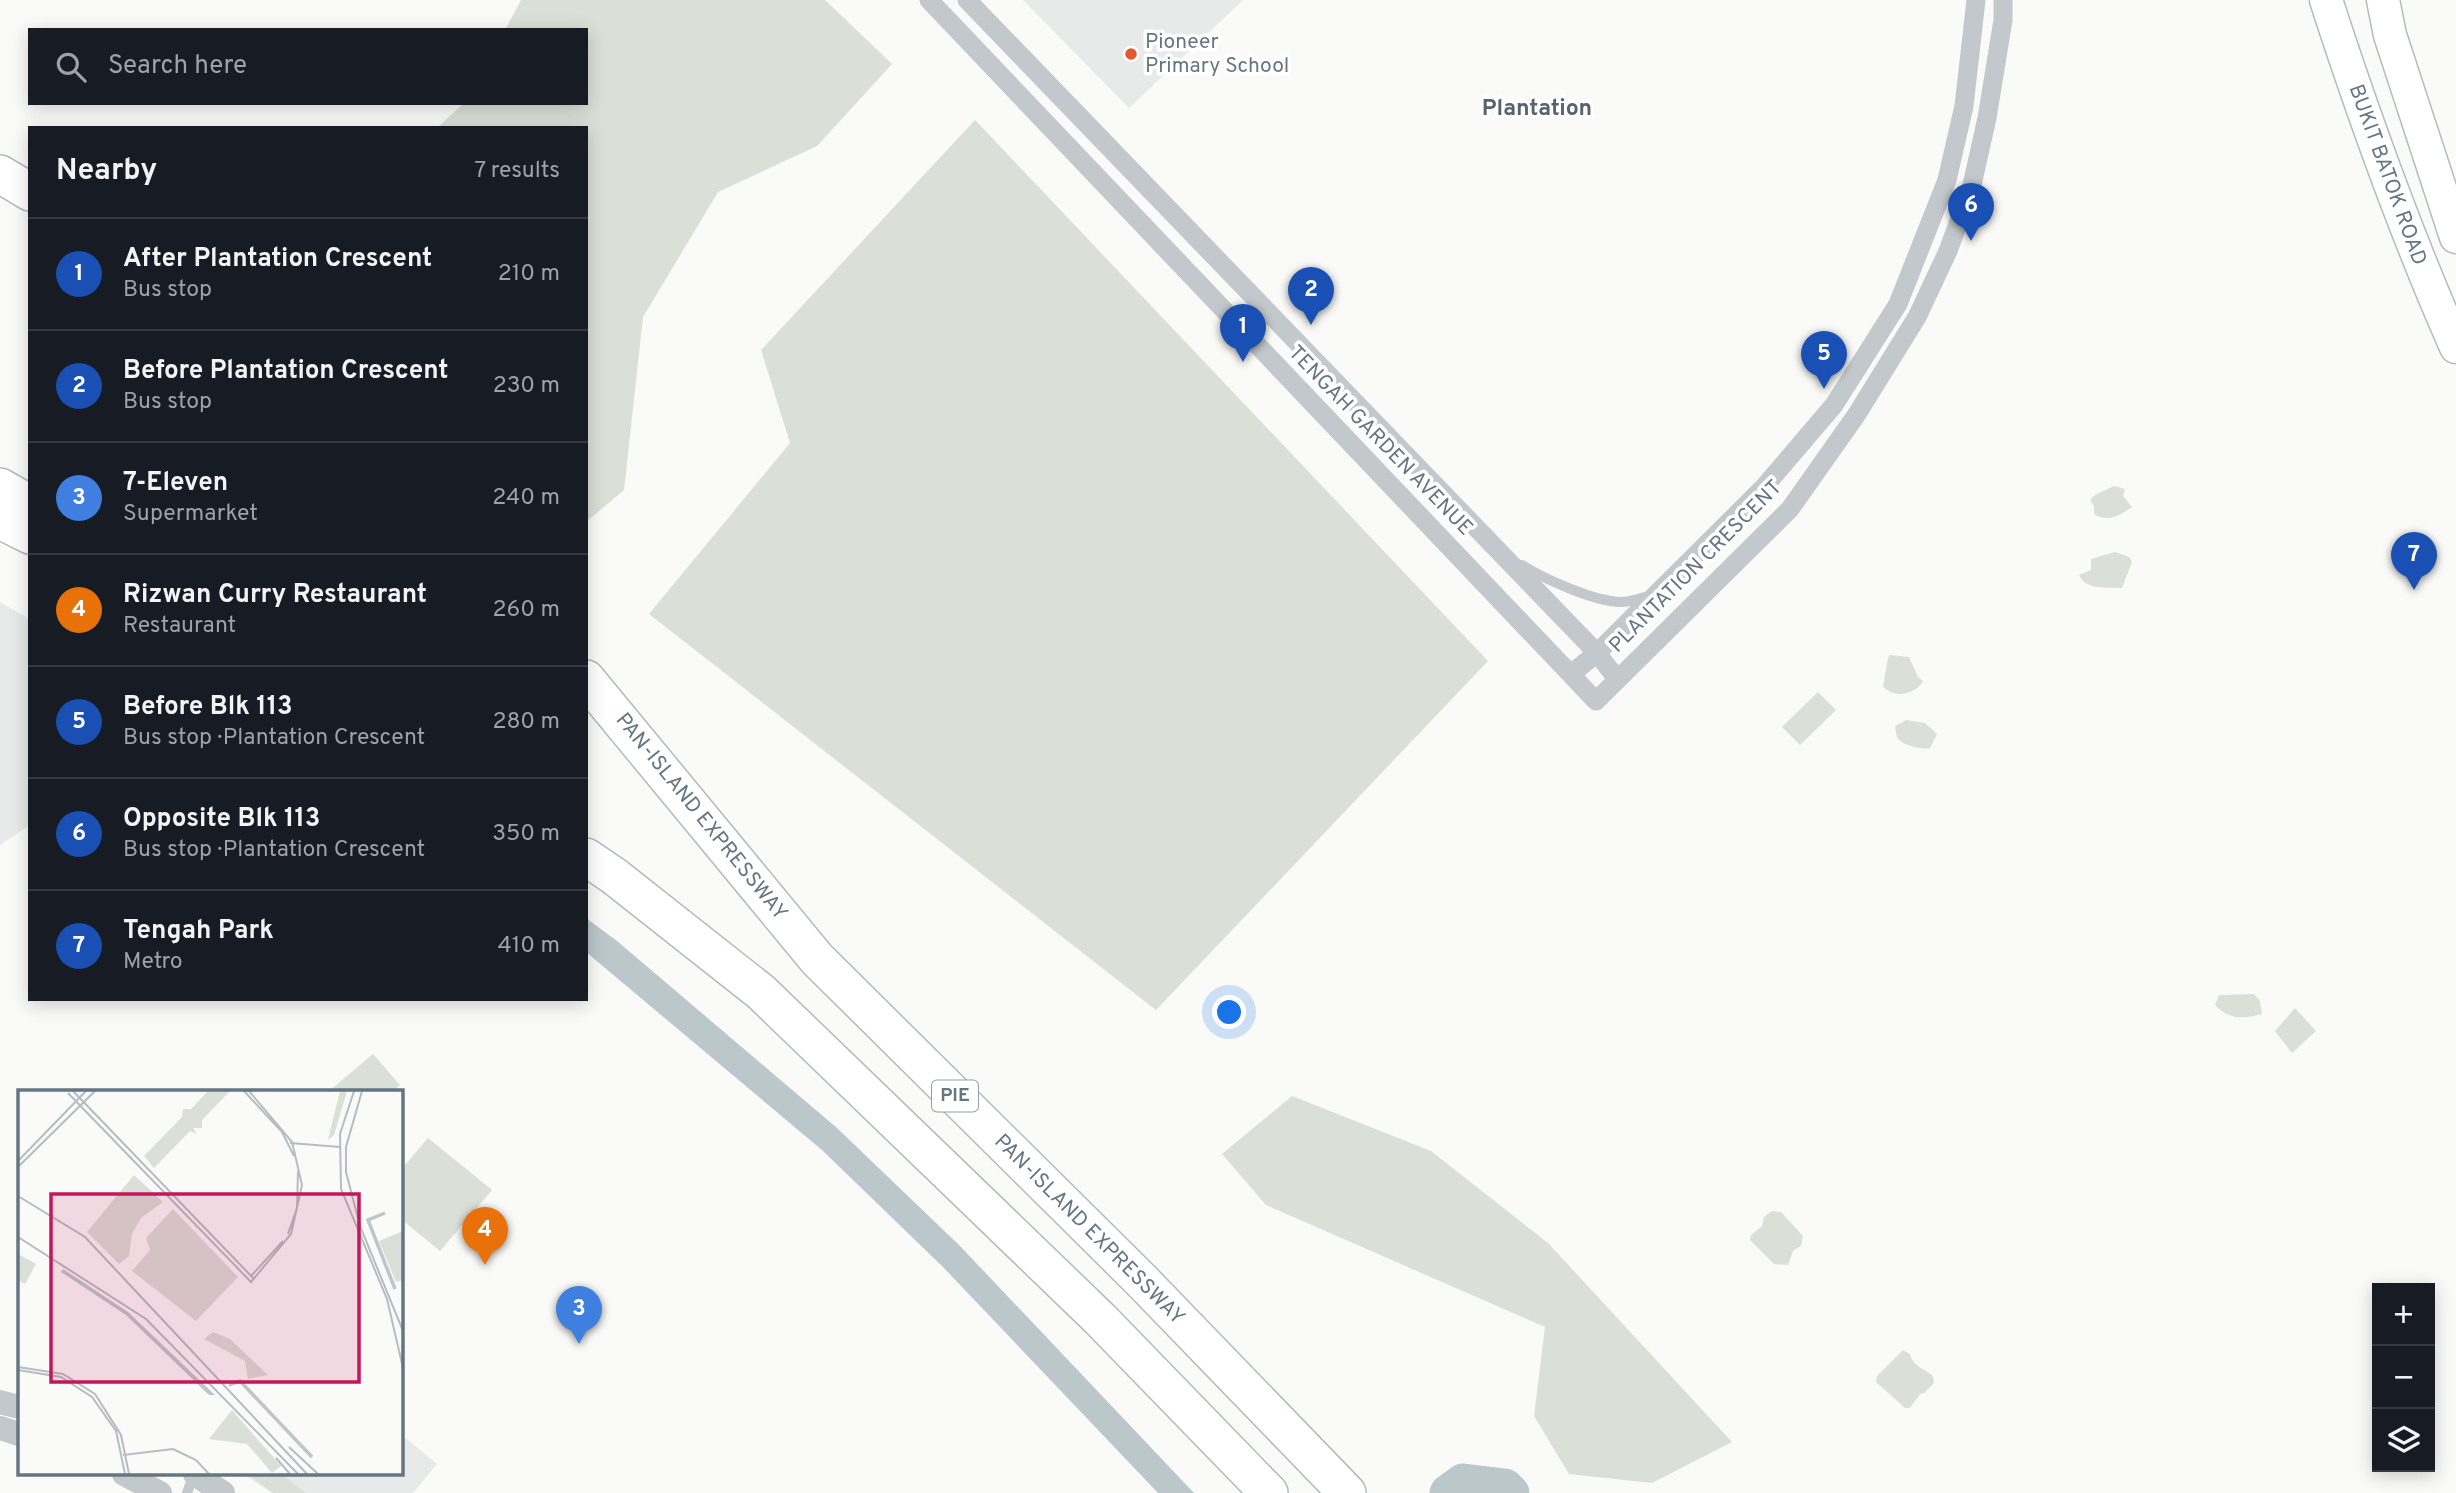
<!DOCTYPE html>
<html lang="en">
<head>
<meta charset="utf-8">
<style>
  :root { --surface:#171b24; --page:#20242c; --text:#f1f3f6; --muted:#9ea1a6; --line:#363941; --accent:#e4572e }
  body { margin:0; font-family:Overpass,sans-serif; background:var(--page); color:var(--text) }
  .controls { position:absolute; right:21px; bottom:21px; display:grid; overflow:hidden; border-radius:0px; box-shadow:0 4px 18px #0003 }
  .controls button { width:63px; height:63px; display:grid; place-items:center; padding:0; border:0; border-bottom:2px solid var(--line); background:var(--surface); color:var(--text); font:35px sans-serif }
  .you { position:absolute; left:1230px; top:1013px; width:24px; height:24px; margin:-18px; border:5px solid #fff; border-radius:50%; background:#1a73e8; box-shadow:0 0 0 10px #1a73e833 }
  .badge { display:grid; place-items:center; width:46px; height:46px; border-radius:50%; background:var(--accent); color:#fff; font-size:23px; font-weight:700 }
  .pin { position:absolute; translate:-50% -58px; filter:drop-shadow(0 2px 4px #0008) }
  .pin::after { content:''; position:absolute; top:37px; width:24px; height:21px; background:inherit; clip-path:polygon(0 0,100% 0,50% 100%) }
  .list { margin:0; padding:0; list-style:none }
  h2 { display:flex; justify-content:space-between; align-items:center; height:91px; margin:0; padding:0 28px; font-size:30px }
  h2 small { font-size:23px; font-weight:400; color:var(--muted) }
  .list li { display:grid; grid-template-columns:46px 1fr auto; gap:21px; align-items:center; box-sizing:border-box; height:112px; padding:0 28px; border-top:2px solid var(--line) }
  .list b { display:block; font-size:26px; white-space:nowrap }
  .list p { margin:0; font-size:23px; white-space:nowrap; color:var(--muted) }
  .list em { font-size:23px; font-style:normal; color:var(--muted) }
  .icon { flex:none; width:38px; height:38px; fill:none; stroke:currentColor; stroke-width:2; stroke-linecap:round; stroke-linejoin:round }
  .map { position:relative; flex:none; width:2456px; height:1493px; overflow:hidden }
  .search { position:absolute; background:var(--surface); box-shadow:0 4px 18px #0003; left:28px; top:28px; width:560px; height:77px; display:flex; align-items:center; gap:18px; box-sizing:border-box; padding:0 24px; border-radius:0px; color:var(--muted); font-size:26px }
  .panel { position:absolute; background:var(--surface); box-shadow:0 4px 18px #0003; left:28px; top:126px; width:560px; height:875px; border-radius:0px }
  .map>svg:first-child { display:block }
  .built { fill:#e8e9e9 }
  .green { fill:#dadfd7 }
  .water { fill:#bbc7cb }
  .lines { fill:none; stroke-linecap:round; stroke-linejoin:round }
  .river { stroke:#bbc7cb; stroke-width:37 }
  .primary-casing { stroke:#b5babe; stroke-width:35 }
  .motorway-casing { stroke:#b4b9bd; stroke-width:40 }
  .service { stroke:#c3c8cc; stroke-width:10 }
  .minor { stroke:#c3c8cc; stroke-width:19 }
  .tertiary { stroke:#c3c8cc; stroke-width:24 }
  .primary { stroke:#fff; stroke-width:32 }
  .motorway { stroke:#fff; stroke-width:37 }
  .poi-dot { fill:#e4572e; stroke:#fff; stroke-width:2.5 }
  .labels { text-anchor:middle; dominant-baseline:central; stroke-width:7; stroke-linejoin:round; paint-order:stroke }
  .shield { fill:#fff; stroke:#939fa8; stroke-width:2 }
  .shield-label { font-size:19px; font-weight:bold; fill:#657683 }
  .poi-label { font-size:21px; fill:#657683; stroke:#fff; text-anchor:start }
  .street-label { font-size:21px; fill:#657683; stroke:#fff }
  .neighbourhood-label { font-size:23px; font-weight:bold; fill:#57646e; stroke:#fff }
  .inset-river { fill:none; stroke:#bbc7cb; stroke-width:3.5 }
  .inset-road { fill:none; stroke:#b5bdc2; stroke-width:2 }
  .view { fill:#c2185b; fill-opacity:0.15; stroke:#c2185b; stroke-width:3.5 }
  .inset-edge { fill:none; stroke:#657683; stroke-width:3.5 }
</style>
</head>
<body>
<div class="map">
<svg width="2456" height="1493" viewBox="0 0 2456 1493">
  <rect width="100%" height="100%" fill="#fafaf8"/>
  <g class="built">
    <path d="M1023,0h220l-114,108z"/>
    <path d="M0,602l30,17v206l-30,20z"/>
    <path d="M401,1434l36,30 -24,29h-141l-29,-19h158z"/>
  </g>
  <g class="green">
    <path d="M521,0h304l67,64 -75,82 -99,46 -75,125 -19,173 -38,32v-394h-149l27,-25h122v-73h-81z"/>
    <path d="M975,120l513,541 -332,349 -507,-396 141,-171 -29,-93z"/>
    <path d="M2114,486l11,3 -2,7 9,11c-12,8 -24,16 -38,7v-8l-4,-6 5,-5z"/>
    <path d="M2115,552l14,5 3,5 -10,26c-15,-1 -35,3 -43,-13l12,-5v-11z"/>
    <path d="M1890,655l19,2 9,20 5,4c-8,14 -30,18 -40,5l5,-28z"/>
    <path d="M1818,692l18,18 -36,35 -18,-18z"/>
    <path d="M1906,720l19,3 12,11 -7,14c-8,2 -28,-2 -33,-11 -1,-3 -1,-7 -2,-11z"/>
    <path d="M2254,994l6,7 2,13c-18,5 -33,6 -47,-9l4,-10z"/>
    <path d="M2295,1008l21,23 -24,22 -17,-22z"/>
    <path d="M373,1054l27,31 -9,7h-63z"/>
    <path d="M1292,1096l139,55 117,92 184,199 -80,41 -83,-9 -35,-58 11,-89 -279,-122 -44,-51z"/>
    <path d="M428,1138l64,52 -52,61 -39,-32v-49z"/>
    <path d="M1772,1211l9,1 22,24 -2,10 -8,5 -5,14 -14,-1 -24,-24 1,-5 11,-9 2,-9z"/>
    <path d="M1903,1350l7,4c3,13 14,14 23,22l1,7 -10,10 -4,1 -10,14h-5l-29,-26 1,-6z"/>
    <path d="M248,1474h33l25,19h-33z"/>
  </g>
  <path class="water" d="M586,918l31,23 220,187 123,118 234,247h-36l-215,-226 -121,-117 -236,-198z"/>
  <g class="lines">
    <path class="river" d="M1448,1493l15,-11 42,5 6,6"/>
    <defs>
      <g id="primary">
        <path d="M2326,0c38,117 80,234 130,347"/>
        <path d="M2383,0l7,35 66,202"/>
      </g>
      <g id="motorway">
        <path d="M0,174l30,18"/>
        <path d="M0,487l30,17"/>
        <path d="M0,520l30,15"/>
        <path d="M586,679l231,280 325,322 205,212"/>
        <path d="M586,857l28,19 147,116 339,327 169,174"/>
      </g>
    </defs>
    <use href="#primary" class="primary-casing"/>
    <use href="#motorway" class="motorway-casing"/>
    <g class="service">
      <path d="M1522,565c22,14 73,37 100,37 8,0 19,-4 27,-6"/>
      <path d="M187,1493l7,-19"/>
    </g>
    <g class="minor">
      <path d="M929,0l667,701 194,-192 67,-95 60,-97 31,-66 24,-66 15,-67 16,-98v-20"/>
      <path d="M967,0l630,653 20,26"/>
      <path d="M1571,674l26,-21 167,-166 70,-82 64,-101 49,-124 17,-74 12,-106"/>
    </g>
    <g class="tertiary">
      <path d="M0,1402l19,5"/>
      <path d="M0,1428l19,6"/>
      <path d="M124,1474l36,19"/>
      <path d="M195,1474l28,19"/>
    </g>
    <use href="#primary" class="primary"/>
    <use href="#motorway" class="motorway"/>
  </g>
  <circle class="poi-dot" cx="1131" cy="54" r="7"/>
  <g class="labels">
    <rect class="shield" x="932" y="1080.5" width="46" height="31" rx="5"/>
    <g class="shield-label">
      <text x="955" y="1096">PIE</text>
    </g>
    <g class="poi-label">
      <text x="1145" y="42">Pioneer<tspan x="1145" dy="24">Primary School</tspan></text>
    </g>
    <g class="street-label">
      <text transform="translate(2387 175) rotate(70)">BUKIT BATOK ROAD</text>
      <text transform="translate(1380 441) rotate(46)">TENGAH GARDEN AVENUE</text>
      <text transform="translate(1696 567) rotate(-45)">PLANTATION CRESCENT</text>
      <text transform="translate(701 817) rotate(51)">PAN-ISLAND EXPRESSWAY</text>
      <text transform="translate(1089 1230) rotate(45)">PAN-ISLAND EXPRESSWAY</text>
    </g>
    <g class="neighbourhood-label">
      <text x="1537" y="109">Plantation</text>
    </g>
  </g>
  <g transform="translate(18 1090)">
    <rect width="385" height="385" fill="#fafaf8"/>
    <path d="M190,1h22l-28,29v8h-9l4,6 -7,-3 -36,37 -10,-12 38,-39 1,-8h8zM322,1h7l-13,44 -6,5zM116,85l29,27 -22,16 -9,16 -3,22 -10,8 -32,-32zM155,119l65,68 -42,44 -64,-50 18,-21 -4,-12zM385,141v49l-7,2 -17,-41zM0,164l18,10 -11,20 -7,-4zM195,242l17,7 38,36 -20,4 -3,-18 -41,-22zM214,320l49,56 -9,7 -25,-29 -38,-5z" fill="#dadfd7"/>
    <path d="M45,179l65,43 87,83h-6l-83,-80 -65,-43z" fill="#bbc7cb"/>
    <path class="inset-river" d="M367,123l-17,7 27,69M211,295l11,-4 72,76"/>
    <path class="inset-road" d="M55,1l181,188M226,1l38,41 12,24M336,1l-14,43 1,55 46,110 16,69M344,1l-16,56v25l14,54 43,105M50,3l183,189 40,-48 11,-49 -10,-43 -43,-51M272,53l50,4M0,71l68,-70M0,77l77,-76M0,106l67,41 222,237M270,144l9,-26 1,-37M0,147l128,82 152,155M233,186l32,-35M0,277l45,7 32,20 26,41 8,39M0,280l43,7 31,20 24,34 9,43M271,357l29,27M105,365l50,-6 23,11 13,14M258,368l14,16"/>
    <path class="view" d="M33,104h308v188h-308z"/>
    <rect width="385" height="385" class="inset-edge"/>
  </g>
</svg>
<div class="controls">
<button>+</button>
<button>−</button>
<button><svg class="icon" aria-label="layers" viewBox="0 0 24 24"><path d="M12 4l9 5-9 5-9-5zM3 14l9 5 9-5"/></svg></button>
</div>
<div class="you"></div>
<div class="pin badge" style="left:1243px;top:362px;background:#1a4fb4">1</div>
<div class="pin badge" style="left:1311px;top:325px;background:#1a4fb4">2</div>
<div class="pin badge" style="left:579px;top:1344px;background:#3f7fe0">3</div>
<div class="pin badge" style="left:485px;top:1265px;background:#e8710a">4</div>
<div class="pin badge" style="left:1824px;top:389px;background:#1a4fb4">5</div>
<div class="pin badge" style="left:1971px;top:241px;background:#1a4fb4">6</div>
<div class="pin badge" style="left:2414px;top:590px;background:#1a4fb4">7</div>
<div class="search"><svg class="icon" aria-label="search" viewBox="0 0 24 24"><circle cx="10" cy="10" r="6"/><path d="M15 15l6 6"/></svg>Search here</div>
<section class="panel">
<h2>Nearby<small>7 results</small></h2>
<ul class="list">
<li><span class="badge" style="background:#1a4fb4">1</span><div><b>After Plantation Crescent</b><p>Bus stop</p></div><em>210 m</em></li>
<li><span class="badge" style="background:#1a4fb4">2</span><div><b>Before Plantation Crescent</b><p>Bus stop</p></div><em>230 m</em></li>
<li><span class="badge" style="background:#3f7fe0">3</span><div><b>7-Eleven</b><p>Supermarket</p></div><em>240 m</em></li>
<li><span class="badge" style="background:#e8710a">4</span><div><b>Rizwan Curry Restaurant</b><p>Restaurant</p></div><em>260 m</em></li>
<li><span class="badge" style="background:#1a4fb4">5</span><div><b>Before Blk 113</b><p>Bus stop · Plantation Crescent</p></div><em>280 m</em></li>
<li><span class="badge" style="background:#1a4fb4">6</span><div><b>Opposite Blk 113</b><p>Bus stop · Plantation Crescent</p></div><em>350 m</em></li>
<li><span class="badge" style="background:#1a4fb4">7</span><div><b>Tengah Park</b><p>Metro</p></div><em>410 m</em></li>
</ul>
</section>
</div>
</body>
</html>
